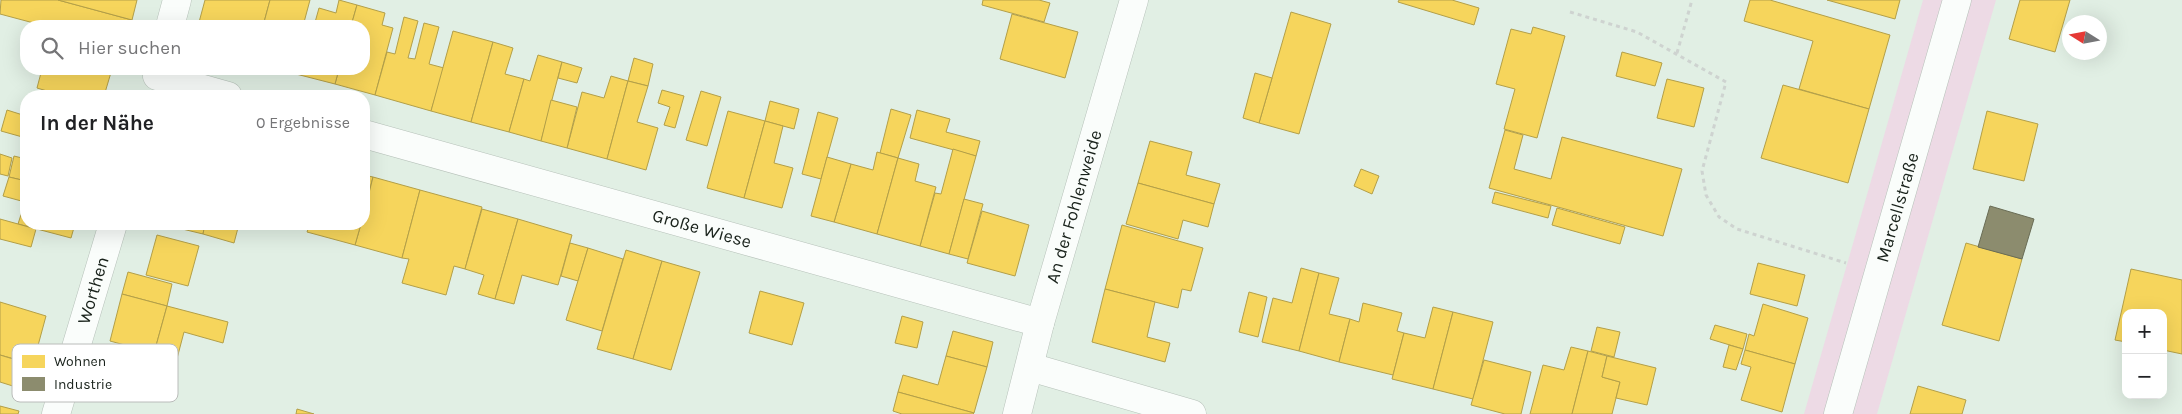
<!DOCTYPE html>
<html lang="de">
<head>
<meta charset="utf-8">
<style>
  :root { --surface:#fff; --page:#f2f2f2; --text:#202124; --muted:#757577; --line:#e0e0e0 }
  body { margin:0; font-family:Karla,sans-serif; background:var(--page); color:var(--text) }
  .controls { position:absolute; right:15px; bottom:15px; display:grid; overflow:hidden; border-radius:10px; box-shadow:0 5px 20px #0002 }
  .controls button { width:45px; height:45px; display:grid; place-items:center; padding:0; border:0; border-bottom:1px solid var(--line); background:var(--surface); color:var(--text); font:25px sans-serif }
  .compass { position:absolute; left:2062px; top:15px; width:45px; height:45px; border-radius:50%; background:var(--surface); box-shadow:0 5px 20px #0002; rotate:281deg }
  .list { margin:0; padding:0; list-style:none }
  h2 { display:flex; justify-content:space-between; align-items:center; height:65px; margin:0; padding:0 20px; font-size:21px }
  h2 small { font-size:16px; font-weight:400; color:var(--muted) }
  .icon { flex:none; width:28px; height:28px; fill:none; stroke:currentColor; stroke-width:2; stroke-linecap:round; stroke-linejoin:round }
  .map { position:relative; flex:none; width:2182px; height:414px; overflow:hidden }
  .search { position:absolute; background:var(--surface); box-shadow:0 5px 20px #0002; left:20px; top:20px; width:350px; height:55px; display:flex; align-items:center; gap:12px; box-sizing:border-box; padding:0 18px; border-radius:20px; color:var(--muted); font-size:19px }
  .panel { position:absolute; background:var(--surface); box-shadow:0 5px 20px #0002; left:20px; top:90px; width:350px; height:140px; border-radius:20px }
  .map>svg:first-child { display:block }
  .green { fill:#eddae5 }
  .homes { fill:#f6d55c; stroke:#b39f48 }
  .industry { fill:#8c8c6e; stroke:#696c55 }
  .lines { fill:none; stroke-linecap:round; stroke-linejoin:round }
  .minor-casing { stroke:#b6c1b9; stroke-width:29 }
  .path { stroke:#ced3d0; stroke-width:3; stroke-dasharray:4 4; stroke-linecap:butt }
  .minor { stroke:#fafdfb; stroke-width:28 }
  .labels { text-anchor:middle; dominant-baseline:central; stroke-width:5; stroke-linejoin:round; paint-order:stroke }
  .street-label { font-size:18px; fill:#18211a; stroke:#fff }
  .key { fill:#fff; stroke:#babcba; stroke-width:1 }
  .key-label { font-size:14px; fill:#18211a }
</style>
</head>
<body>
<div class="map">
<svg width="2182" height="414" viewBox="0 0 2182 414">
  <rect width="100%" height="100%" fill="#e1efe4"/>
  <path class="green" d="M1923,0h73l-119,414h-73z"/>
  <g class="homes">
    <path d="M1,0h57l74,20 -2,6h-85l-45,-12z"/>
    <path d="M58,0h79l-5,20z"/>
    <path d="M205,0h65l-7,26h-65z"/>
    <path d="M270,0h40l-7,26h-40z"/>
    <path d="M339,0l18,5 -6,21h-37l5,-18 17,5z"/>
    <path d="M983,0h56l11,3 -6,19 -62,-17z"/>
    <path d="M1399,0h53l27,8 -5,17 -76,-23z"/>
    <path d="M1750,0h20l120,35 -21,74 -70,-20 14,-48 -69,-20z"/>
    <path d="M1827,0h73l-5,19z"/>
    <path d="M2020,0h50l-15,52 -46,-13z"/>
    <path d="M357,5l28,8 -3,12 11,3 -18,67 -40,-11 4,-15h25v-43h-13z"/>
    <path d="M1291,12l40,12 -32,110 -40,-11z"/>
    <path d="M1012,14l66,18 -13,46 -65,-19z"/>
    <path d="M404,17l14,4 -10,37 7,1 9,-36 15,4 -10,37 15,4 -13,43 -56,-16 12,-43 8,2z"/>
    <path d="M1533,27l32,9 -28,102 -33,-9 11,-40 -19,-5 15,-55 20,5z"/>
    <path d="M453,31l40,11 -22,80 -40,-11z"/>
    <path d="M493,42l20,6 -8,26 19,5 -15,53 -38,-10z"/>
    <path d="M1622,52l40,11 -7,23 -39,-10z"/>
    <path d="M538,55l24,7 -21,79 -32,-9 15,-53 6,2z"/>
    <path d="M634,58l19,6 -5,22 -20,-5z"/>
    <path d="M562,62l20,6 -5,15 -19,-5z"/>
    <path d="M42,69h70l-8,27h-40l-27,-8z"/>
    <path d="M297,69h42l-4,15 -39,-10z"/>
    <path d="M1255,73l17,5 -13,45 -16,-5z"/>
    <path d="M611,76l17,5 -21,78 -40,-11 15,-56 22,6z"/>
    <path d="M1667,79l37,9 -10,39 -37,-9z"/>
    <path d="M628,81l20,5 -11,36 21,6 -12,42 -39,-11z"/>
    <path d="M1783,85l86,24 -21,74 -87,-25z"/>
    <path d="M662,90l22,6 -9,32 -11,-3 6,-18 -12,-4z"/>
    <path d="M701,91l20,6 -14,49 -21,-6z"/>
    <path d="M551,100l26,7 -10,41 -26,-7z"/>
    <path d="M770,101l29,8 -5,20 -29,-8z"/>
    <path d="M891,109l20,6 -13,43 -18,-5z"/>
    <path d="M7,110l19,6v22l-25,-7z"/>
    <path d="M917,110l33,9 -4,13 34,9 -4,15 -66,-18z"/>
    <path d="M728,111l37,10 -21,77 -37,-10z"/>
    <path d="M1987,111l51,13 -14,57 -51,-12z"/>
    <path d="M818,112l20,6 -17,61 -19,-5z"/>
    <path d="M765,121l18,5 -9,37 19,5 -11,40 -38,-10z"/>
    <path d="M1505,130l18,5 -9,34 37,10 11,-42 120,32 -19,67 -174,-48z"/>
    <path d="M1150,141l42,11 -6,23 34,9 -6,20 -76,-21z"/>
    <path d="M953,149l23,7 -27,98 -29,-8 15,-53 6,1z"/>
    <path d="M877,152l21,6 -21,76 -43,-12 17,-58 22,6z"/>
    <path d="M0,154l12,4 -4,18 -8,-2z"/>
    <path d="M14,156l12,3v22l-17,-4z"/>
    <path d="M827,157l24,7 -17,58 -23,-6z"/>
    <path d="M898,158l21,6 -4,17 21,6 -16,59 -43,-12z"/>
    <path d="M1361,169l18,7 -7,18 -18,-8z"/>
    <path d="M364,175l9,2 -9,36z"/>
    <path d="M9,177l17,4v43h49l-4,14 -53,-14 7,-22 -22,-6z"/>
    <path d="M373,177l47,13 -18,68 -47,-13 6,-21h3v-11z"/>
    <path d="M1138,183l76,21 -6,23 -25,-7 -5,19 -52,-15z"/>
    <path d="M420,190l62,17 -17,62 -11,-3 -8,29 -44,-12 7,-24 -7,-1z"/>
    <path d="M1495,192l56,14 -3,12 -56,-15z"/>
    <path d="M964,199l19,5 -15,55 -19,-5z"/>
    <path d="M1557,208l68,19 -5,17 -68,-19z"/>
    <path d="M482,209l36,10 -23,80 -17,-5 6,-19 -19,-6z"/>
    <path d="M982,211l47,14 -14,51 -48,-13z"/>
    <path d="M0,219l36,10 -5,18 -31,-8z"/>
    <path d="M518,219l54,16 -14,50 -36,-10 -8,29 -19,-5z"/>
    <path d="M174,224h31l-2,10 -29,-7z"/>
    <path d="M205,224h34l-5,19 -31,-9z"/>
    <path d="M310,224h51l-6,21 -48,-13z"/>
    <path d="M1122,225l81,23 -12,43 -9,-2 -4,19 -73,-19z"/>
    <path d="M157,235l42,11 -11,40 -42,-11z"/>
    <path d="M570,243l18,5 -10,33 -17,-5z"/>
    <path d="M1966,243l56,16 -23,82 -57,-16z"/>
    <path d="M588,248l35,11 -21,72 -36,-11z"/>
    <path d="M626,250l36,11 -29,98 -36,-10z"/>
    <path d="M662,261l38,11 -29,98 -38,-11z"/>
    <path d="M1758,263l47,12 -8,31 -47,-12z"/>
    <path d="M1301,268l18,5 -20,78 -37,-9 11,-44 19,5z"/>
    <path d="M2131,269l51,11v74l-19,-4v-37h-37v29l-11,-2z"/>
    <path d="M128,272l44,12 -5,22 -45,-12z"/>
    <path d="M1319,273l20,5 -10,36 21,5 -11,43 -40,-11z"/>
    <path d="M1105,289l50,13 -8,35 23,6 -5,19 -73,-20z"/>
    <path d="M760,291l44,12 -12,42 -43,-12z"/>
    <path d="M1249,292l18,5 -9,40 -19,-5z"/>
    <path d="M122,294l45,12 -13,47 -44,-12z"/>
    <path d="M0,302l46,14 -13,48 -33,-9z"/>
    <path d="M1363,303l39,10 -5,18 7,2 -11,42 -54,-13 11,-43 9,3z"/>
    <path d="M1763,304l45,14 -13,46 -50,-14 4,-16 5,2z"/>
    <path d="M167,306l61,16 -5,21 -39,-11 -10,38 -23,-6z"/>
    <path d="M1433,307l20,5 -20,77 -41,-10 12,-46 21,5z"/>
    <path d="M1453,312l40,10 -20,77 -40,-10z"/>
    <path d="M902,316l21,6 -6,26 -22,-5z"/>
    <path d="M1715,325l32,9 -4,15 -33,-10z"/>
    <path d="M1597,327l23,5 -6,25 -23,-6z"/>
    <path d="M953,331l40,11 -6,25 -41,-11z"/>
    <path d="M1729,345l14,4 -7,21 -13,-3z"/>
    <path d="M1571,347l17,4 -16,63h-42l13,-49 21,5z"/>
    <path d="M1745,350l50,14 -13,48 -41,-12 10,-33 -10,-3z"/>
    <path d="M1588,351l19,5 -5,21 18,5 -8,32h-40z"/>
    <path d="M0,355l23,7 -7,25 -16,-5z"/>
    <path d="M946,356l41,11 -13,46 -76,-21 5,-17 35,10z"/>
    <path d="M1607,356l49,12 -9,37 -31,-7 4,-16 -18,-5z"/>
    <path d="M1484,360l47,12 -10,42h-16l-34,-9z"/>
    <path d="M1918,386l48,14 -4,14h-52z"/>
    <path d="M898,392l76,21 -1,1h-71l-9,-3z"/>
    <path d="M0,406l19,5 -1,3h-18z"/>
    <path d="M297,409l17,5h-18z"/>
  </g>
  <path class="industry" d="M1990,206l44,13 -12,40 -44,-12z"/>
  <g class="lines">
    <defs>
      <g id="minor">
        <path d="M170,26l7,-26"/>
        <path d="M157,76l71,20"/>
        <path id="s1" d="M364,134l676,189"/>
        <path d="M1030,367l162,47"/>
        <path id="s2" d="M56,414l57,-190"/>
        <path id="s3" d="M1017,414l23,-91 94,-323"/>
        <path id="s4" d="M1838,414l119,-414"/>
      </g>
    </defs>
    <use href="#minor" class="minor-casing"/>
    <g class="path">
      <path d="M1570,12l67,20 89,50 -24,89 4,24 13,22 18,12 109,34"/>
      <path d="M1677,53l15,-53"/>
    </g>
    <use href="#minor" class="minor"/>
  </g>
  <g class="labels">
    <g class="street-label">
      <text stroke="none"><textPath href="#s3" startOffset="215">An der Fohlenweide</textPath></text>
      <text stroke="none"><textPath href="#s4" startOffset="215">Marcellstraße</textPath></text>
      <text stroke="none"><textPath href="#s1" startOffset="351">Große Wiese</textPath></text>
      <text stroke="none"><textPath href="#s2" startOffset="129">Worthen</textPath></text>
    </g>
  </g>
  <rect x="12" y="344" width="166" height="58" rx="8" class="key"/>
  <rect x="22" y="355" width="23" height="13" fill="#f6d55c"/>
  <rect x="22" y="377" width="23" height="14" fill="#8c8c6e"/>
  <g class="key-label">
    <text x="54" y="366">Wohnen</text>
    <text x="54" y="389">Industrie</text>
  </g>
</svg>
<div class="controls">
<button>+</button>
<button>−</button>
</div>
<svg class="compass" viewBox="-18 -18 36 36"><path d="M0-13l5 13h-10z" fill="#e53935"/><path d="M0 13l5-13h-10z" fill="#757577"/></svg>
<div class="search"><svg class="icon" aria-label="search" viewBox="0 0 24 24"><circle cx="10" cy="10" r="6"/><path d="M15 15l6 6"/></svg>Hier suchen</div>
<section class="panel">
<h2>In der Nähe<small>0 Ergebnisse</small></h2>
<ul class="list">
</ul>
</section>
</div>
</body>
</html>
